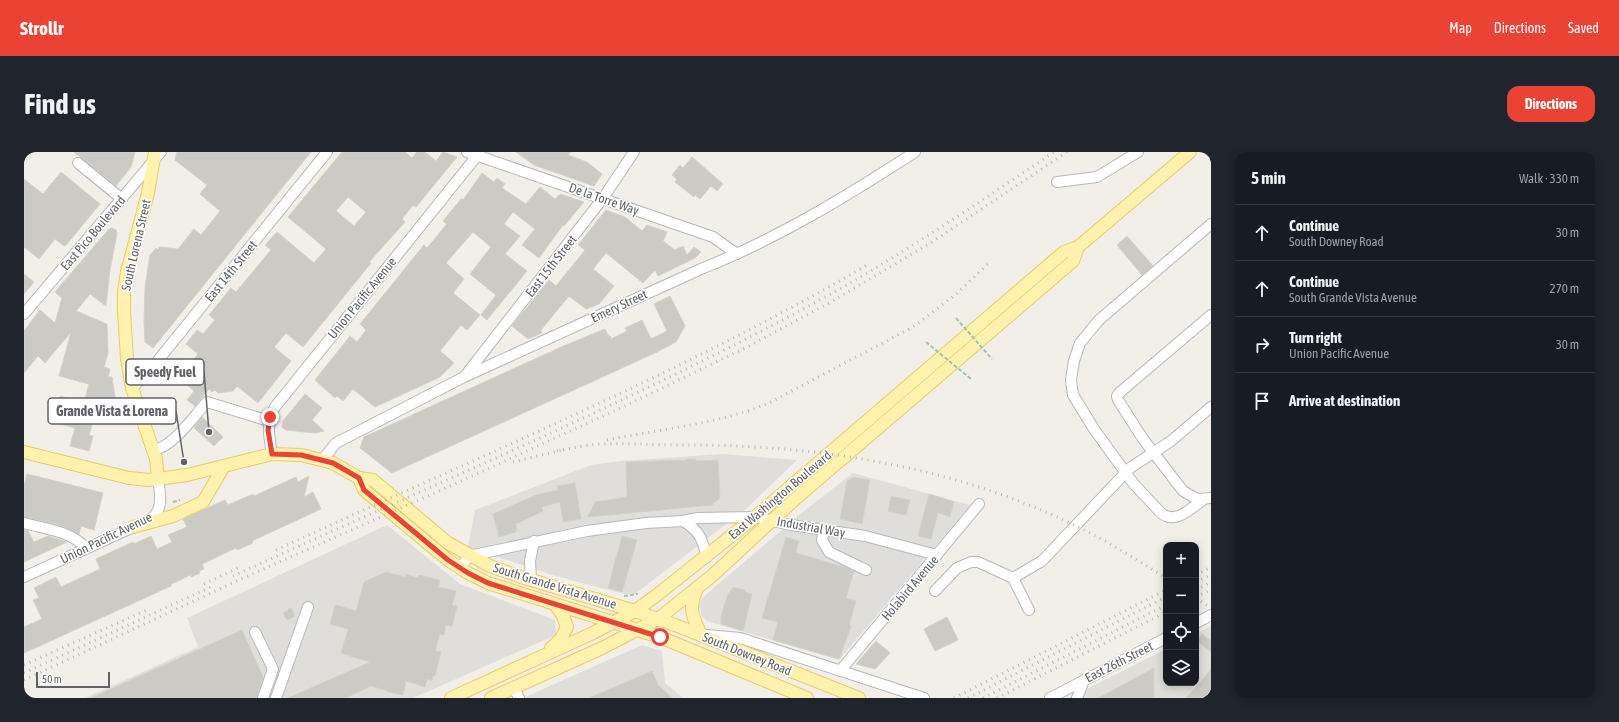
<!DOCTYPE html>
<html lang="en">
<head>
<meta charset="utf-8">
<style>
  :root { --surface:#171b24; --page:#20242c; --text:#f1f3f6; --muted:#9ea1a6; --line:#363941; --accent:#ea4335 }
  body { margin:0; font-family:"Asap Condensed",sans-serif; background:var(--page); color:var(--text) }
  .controls { position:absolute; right:12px; bottom:12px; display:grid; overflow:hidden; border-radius:8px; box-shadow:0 2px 10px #0003 }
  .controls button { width:36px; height:36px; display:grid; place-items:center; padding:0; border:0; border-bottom:1px solid var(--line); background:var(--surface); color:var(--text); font:20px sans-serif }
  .scale { position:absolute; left:12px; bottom:10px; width:74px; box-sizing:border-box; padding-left:4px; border:2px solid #5f6368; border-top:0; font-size:11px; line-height:14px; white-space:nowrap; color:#5f6368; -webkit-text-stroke:3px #fff; paint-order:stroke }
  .stop { position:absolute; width:12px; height:12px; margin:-9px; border:3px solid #ea4335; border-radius:50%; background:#fff }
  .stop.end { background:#ea4335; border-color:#fff; box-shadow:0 1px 4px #0008 }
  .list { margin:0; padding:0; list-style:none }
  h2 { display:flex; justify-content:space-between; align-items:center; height:52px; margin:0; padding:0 16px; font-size:17px }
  h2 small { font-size:13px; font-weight:400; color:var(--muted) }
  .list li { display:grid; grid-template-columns:26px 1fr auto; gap:12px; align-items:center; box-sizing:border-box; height:56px; padding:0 16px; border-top:1px solid var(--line) }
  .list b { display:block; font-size:15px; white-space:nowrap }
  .list p { margin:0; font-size:13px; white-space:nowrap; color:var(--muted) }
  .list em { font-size:13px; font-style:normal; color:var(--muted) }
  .icon { flex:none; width:22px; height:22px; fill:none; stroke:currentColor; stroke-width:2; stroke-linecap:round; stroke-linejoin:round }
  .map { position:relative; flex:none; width:1187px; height:546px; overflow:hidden; border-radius:12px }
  header { display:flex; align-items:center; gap:24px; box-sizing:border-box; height:56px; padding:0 20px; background:var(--accent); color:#fff }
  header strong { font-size:19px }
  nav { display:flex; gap:22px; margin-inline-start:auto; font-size:14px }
  .intro { display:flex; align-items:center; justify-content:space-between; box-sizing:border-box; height:96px; padding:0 24px }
  h1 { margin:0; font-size:28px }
  .button { padding:10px 18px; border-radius:12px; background:var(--accent); color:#fff; font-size:14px; font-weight:700 }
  main { display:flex; gap:24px; padding:0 24px }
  aside { flex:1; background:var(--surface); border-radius:12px; box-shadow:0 2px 10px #0003 }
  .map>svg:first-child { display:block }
  .industrial { fill:#e0deda }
  .building { fill:#cccac5; stroke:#d6d1c6; fill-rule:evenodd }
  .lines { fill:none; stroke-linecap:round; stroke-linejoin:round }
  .minor-casing { stroke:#b5b8bc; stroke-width:12 }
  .major-casing { stroke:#f2c960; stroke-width:14 }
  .path { stroke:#9cc7a9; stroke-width:2; stroke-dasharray:4 2; stroke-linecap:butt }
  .minor { stroke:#fff; stroke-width:10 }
  .major { stroke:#fff2af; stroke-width:12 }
  .rail { stroke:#b6b7b8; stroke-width:3; stroke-dasharray:1 5; stroke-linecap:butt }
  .path-bridge { stroke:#9cc7a9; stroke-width:2; stroke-dasharray:4 2; stroke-linecap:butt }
  .route { stroke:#ea4335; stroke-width:5 }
  .labels { text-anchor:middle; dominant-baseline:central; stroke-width:3; stroke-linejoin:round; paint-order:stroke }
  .street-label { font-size:13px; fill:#5f6368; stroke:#fff }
  .leader { fill:none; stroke:#5f6368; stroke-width:1.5 }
  .callout-dot { fill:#5f6368; stroke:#fff; stroke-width:1.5 }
  .callout { fill:#fff; stroke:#5f6368; stroke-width:1.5 }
  .callout-label { font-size:14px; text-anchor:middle; font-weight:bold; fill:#5f6368 }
</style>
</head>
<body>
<header>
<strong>Strollr</strong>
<nav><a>Map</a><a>Directions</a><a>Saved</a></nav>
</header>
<div class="intro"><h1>Find us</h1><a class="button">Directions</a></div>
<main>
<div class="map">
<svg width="1187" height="546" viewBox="0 0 1187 546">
  <rect width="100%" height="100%" fill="#f1efe8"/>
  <g class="industrial">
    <path d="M698,302l75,6 -50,48 -112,86h-11l-72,-19 -84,-28 7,-37 116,-45 30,-4z"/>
    <path d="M829,321l117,32 -131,155 -132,-39 -5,-5 -3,-11 3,-7 102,-87z"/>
    <path d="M363,373l73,59 95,36 1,15 -143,63h-328l113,-51 -11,-29z"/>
    <path d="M1187,474v72h-142l97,-49v34h30v-49z"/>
    <path d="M618,493l20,6 3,32 18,15h-160z"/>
  </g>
  <g class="building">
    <path d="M50,0h61l-4,15 -15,19z"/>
    <path d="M153,0h134l-158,196 -8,-6 -1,-20 1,-35 5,-32 6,-7 1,2 3,-3 18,2 16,-20 7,6 19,-24 -20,-17 7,-9 -32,-25z"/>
    <path d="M318,0h63l7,6 5,-6h8l11,9 7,-9 14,5 -41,50 -3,-2 -11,14 3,3 -36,40 2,1 -68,84 -17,-14 -12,14 17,14 -33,42 -21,-17 -4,5 -15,2 -3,-3 -3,2 -3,-3 -14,17 -8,-6 7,-9 -26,-23 8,-10 11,10 11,-14 -12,-10 11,-14 6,4 12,-14 -6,-5 22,-27 5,4 35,-42 -6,-5 12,-13 37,31 12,-14 -38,-32zM324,45l18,15 -12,14 -18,-15z"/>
    <path d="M492,0h55l-3,3 19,7 15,12 -8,12 -60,-21z"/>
    <path d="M668,5l31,27 -6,7 -6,-5 -11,13 -5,-4 -1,2 -19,-15 2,-3 -5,-4 8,-10 3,3z"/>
    <path d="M37,20l39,32 -34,41 -2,1 -9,-7 -16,20 -15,-12v-68l19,15z"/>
    <path d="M458,21l12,9 3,-4 8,6 -3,4 24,16 14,-17 15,12 5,-5 24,8 -20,24 -1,-1 -24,33 -17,-13 13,-16 -22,-17 -9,12 16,12 -15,18 22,17 -40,49 -6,-5 15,-20 -26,-21 21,-27 -18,-15 -27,31 18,16 -11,14 27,22 -13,15 -6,-5 -21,26 14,12 -14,14 -65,30 -22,-18 -10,12 -6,-5 -2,2 -20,-18 35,-44 7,6 9,-12 -6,-6 64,-79 3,3 20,-24 -4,-3 18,-22 2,1z"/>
    <path d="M582,58l19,7 17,14 5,-6 20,7 -4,9 12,9 8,-4 4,9 7,-8 7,5 -6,6 -37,18 -3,-6 -12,13 -37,-30 -13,16 21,17 -15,18 -13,5 -17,-13 -28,34 1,3 -14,6 -16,-13 37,-46 7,6 29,-36 -7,-5z"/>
    <path d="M88,76l4,2 1,3 -7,37 -4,36 -16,-12 -14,17 31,13 1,29 -4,14 6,2 -2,8h4l5,33 -19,-5 -9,30 4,1 -4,15 -19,-5 5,-18 -22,-6 7,-26 24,7 5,-19 -30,-8 12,-44 -26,31 -7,-7 -14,17v-42l16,-21 15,13 7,-25 -7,-6 54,-63z"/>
    <path d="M1103,84l26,30 -11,9 -25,-30z"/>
    <path d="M0,122l10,8 -10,12z"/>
    <path d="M646,144l15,30 -9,16 -19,10 -265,121 -32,-25 4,-11 197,-90 44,-18 4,8 1,-1 1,3 16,-8 -2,-3 17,-8 9,19 16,-8 -13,-27z"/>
    <path d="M281,242l17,14 -10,12 12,11 -9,2 -29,-3 -4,-3 1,-6z"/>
    <path d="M178,265l21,20 -9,9 -20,-18z"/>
    <path d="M662,307h10v2l22,-1 2,38 -8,7 -124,12 7,-15 32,-5 -1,-35 60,-2z"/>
    <path d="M3,322l76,19 -9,37 -13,-4 -2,8 -20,-9 -35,-8v-31z"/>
    <path d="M285,324l-5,21 9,-5 8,17 -69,32 1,2 -16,7 -1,-2 -34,16 2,5 -5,2 1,2 -9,4 -1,-2 -16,8 -3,1v2l-147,67v-26l18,-8 -9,-19 6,-2 -5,-10 22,-11 5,10 39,-18 -4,-10 37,-17 1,2 17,-8 6,13 15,-7 -4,-7 19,-8 -4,-8 42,-19 3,5 25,-11 1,2 42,-19 2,5z"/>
    <path d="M830,325l16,3 -8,44 -22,-5 7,-38z"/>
    <path d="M551,331l6,36 -18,3 -3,-20 -18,5 1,4 -27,13 1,6h-2l1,2 -17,5 -6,-23 43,-19 22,-5 -1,-4z"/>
    <path d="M905,342l25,8 -4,15 -12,-4 -7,26 -13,-3z"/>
    <path d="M867,344l19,4 -4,15 -18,-4z"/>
    <path d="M0,378l4,1 6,11 14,-6 19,6 -43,20z"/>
    <path d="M598,384l15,4 -15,52 -14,-4z"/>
    <path d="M762,385l13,4 -3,12 51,15 7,3 -8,27 10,3 -7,24 2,1 -12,33 -66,-19 5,-18 -16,-4z"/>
    <path d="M362,420l19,5 1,-3 12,4 1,-3 17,4 4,1 -2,7 18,4 -4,14 5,1 -5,20 -6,-1 -2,10 -4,-1 -5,17 6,1 -6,24h-2l-1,4 -5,-1 -2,8 -19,-6 -3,14 -15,-3 -3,-2 -14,-4 -25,12h-58l82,-36 -29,-9 7,-24 -18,-5 5,-19 21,6 8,-29z"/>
    <path d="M709,435l12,3v2l7,2 -9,37 -22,-7v-8l7,-22z"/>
    <path d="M267,456l4,8 -8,4 -4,-7z"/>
    <path d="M923,465l11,23 -23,11 -11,-22z"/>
    <path d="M218,478l21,47 -6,21h-166z"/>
    <path d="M1178,482l9,7v11l-14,-11z"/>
    <path d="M852,489l14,12 -15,16 -19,-5z"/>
    <path d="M1130,516v30h-56z"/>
    <path d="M1187,517v29h-25l12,-13z"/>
    <path d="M628,519l6,14 14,13h-83z"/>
  </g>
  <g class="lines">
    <defs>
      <g id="minor">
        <path d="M443,0l246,85 24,17"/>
        <path d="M54,11l44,36"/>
        <path d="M1033,30l40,-5 41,-25"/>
        <path d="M0,162l137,-162"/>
        <path d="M1187,163l-92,78 -2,3 1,4 25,39 40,52 14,8 14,-1"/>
        <path d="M441,224l138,-178 31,-46"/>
        <path d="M108,236l19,-19 176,-217"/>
        <path d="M129,299c23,-7 38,-32 54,-49l62,19"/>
        <path d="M248,302c-3,-18 -6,-30 3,-47l205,-255"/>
        <path d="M299,307l13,-16 128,-66 237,-108c76,-30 146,-73 214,-117"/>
        <path d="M1179,348c-12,8 -26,24 -41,14l-29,-31 -39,-54 -21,-34 -2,-15 3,-19 6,-18 19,-23 112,-96"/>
        <path d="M659,369c17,10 19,18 24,36"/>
        <path d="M0,371c21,6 47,8 62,25"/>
        <path d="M800,378l-2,10 7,12 37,18"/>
        <path d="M436,416l9,-12 118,-25 59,-8 37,-2 15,-3 57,-1 36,8 74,11 72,19"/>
        <path d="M0,425l127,-58c13,-10 9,-26 7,-40"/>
        <path d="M989,426l29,-17 88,-93 41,-27 40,-34"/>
        <path d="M507,428l-1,-19 4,-20"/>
        <path d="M911,439l22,-23 14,-6h7l35,16 16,32"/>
        <path d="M1172,471l15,-8"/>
        <path d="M231,480l18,37 -10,29"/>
        <path d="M683,483l33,3 184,60"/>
        <path d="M816,519l139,-167"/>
        <path d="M490,536l5,10"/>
        <path d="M252,546l32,-91"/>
        <path d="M1026,546l116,-60"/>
        <path d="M1053,546l7,-18"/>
      </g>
      <g id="major">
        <path d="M131,0l-7,41 -21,79 -3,19v19l3,49 5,29 24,71 2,20"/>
        <path d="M0,300l105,26 20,2 38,-5 85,-21 29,1 32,8 26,15 14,2 75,63 42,23 31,11 114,34 40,14 184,73"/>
        <path d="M335,326l5,12 84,70 20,13 20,10 172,54 147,61"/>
        <path d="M109,375l40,-11 30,-14 21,-36"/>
        <path d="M673,436c-9,22 -5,26 4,47"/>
        <path d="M527,496l10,-9 6,-12 -4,-11 -8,-12"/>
        <path d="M427,546l142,-65 42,-22 22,-16 98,-78 309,-265 14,-5 112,-95"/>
        <path d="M467,546l111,-50 56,-29 55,-44 81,-75 279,-239 5,-14"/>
      </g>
    </defs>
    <use href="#minor" class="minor-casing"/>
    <use href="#major" class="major-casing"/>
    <g class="path">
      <path d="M149,350l7,-2"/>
      <path d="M600,444l14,-2"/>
    </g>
    <use href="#minor" class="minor"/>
    <use href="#major" class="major"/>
    <g class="rail">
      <path d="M583,288c53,-11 112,-16 162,-37l144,-76 42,-32 34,-32"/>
      <path d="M533,299c15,-3 29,-6 44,-7 29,-1 58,1 86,1 139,0 281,24 405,89 25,13 50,29 74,44"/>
      <path d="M489,310l49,-12"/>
      <path d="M252,398c199,-92 403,-175 593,-286"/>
      <path d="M1172,423l15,-8"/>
      <path d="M209,424c203,-93 410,-178 605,-286 74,-42 146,-91 216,-138"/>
      <path d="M1172,430l15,-7"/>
      <path d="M180,432l36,-17"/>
      <path d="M1172,438l15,-8"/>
      <path d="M1172,445l15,-7"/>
      <path d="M1172,446l15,10"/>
      <path d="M0,513l125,-56"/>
      <path d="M0,521l191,-88"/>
      <path d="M0,528l215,-100 218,-97 168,-77 124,-60 82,-44 101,-60 135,-90"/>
      <path d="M930,546l212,-108"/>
      <path d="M944,546l198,-101"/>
      <path d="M959,546l183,-93"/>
      <path d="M973,546l169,-86"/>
    </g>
    <g class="path-bridge">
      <path d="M932,166l36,41"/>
      <path d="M902,190l45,37"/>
    </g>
  </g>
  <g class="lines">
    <path class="route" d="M246,265l-2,13 4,24 29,1 32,8 26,15 5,12 84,70 20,13 20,10 172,54"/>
  </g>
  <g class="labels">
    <g class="street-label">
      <text transform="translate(580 47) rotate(19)">De la Torre Way</text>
      <text transform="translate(69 81) rotate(-50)">East Pico Boulevard</text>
      <text transform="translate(112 93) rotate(-77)">South Lorena Street</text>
      <text transform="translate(527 114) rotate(-52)">East 15th Street</text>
      <text transform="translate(207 119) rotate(-51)">East 14th Street</text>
      <text transform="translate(338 146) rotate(-51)">Union Pacific Avenue</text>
      <text transform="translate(595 154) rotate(-25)">Emery Street</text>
      <text transform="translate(756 343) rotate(-40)">East Washington Boulevard</text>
      <text transform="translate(787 375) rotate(10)">Industrial Way</text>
      <text transform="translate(82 386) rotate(-26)">Union Pacific Avenue</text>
      <text transform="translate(531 434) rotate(17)">South Grande Vista Avenue</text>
      <text transform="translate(886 436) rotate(-50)">Holabird Avenue</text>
      <text transform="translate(723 502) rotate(22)">South Downey Road</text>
      <text transform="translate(1095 510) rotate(-27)">East 26th Street</text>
    </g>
  </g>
  <path class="leader" d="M185 280L180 220M160 310L152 259"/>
  <g class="callout-dot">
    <circle cx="185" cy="280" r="4"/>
    <circle cx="160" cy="310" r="4"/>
  </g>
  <g class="callout">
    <rect x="102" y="207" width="78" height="26" rx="4"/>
    <rect x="24" y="246" width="128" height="26" rx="4"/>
  </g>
  <g class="callout-label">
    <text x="141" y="225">Speedy Fuel</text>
    <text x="88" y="264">Grande Vista &amp; Lorena</text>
  </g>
</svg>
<div class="controls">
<button>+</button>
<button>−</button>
<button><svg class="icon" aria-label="locate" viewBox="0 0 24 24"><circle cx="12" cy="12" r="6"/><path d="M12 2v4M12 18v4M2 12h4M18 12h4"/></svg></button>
<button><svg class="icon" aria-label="layers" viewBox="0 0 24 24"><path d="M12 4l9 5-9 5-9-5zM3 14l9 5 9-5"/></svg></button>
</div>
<div class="scale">50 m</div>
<div class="stop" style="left:636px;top:485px"></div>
<div class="stop end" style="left:246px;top:265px"></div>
</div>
<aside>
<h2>5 min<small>Walk · 330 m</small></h2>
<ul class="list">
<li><svg class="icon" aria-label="ahead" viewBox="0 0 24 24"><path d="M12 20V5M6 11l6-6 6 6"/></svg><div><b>Continue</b><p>South Downey Road</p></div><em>30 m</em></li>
<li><svg class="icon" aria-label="ahead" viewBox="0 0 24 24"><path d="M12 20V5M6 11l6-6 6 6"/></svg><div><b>Continue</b><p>South Grande Vista Avenue</p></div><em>270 m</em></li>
<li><svg class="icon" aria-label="right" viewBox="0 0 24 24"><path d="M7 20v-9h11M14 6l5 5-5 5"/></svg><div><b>Turn right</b><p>Union Pacific Avenue</p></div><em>30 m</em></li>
<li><svg class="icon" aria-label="arrive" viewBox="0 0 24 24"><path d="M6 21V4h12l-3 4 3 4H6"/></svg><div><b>Arrive at destination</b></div></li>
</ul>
</aside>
</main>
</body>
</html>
